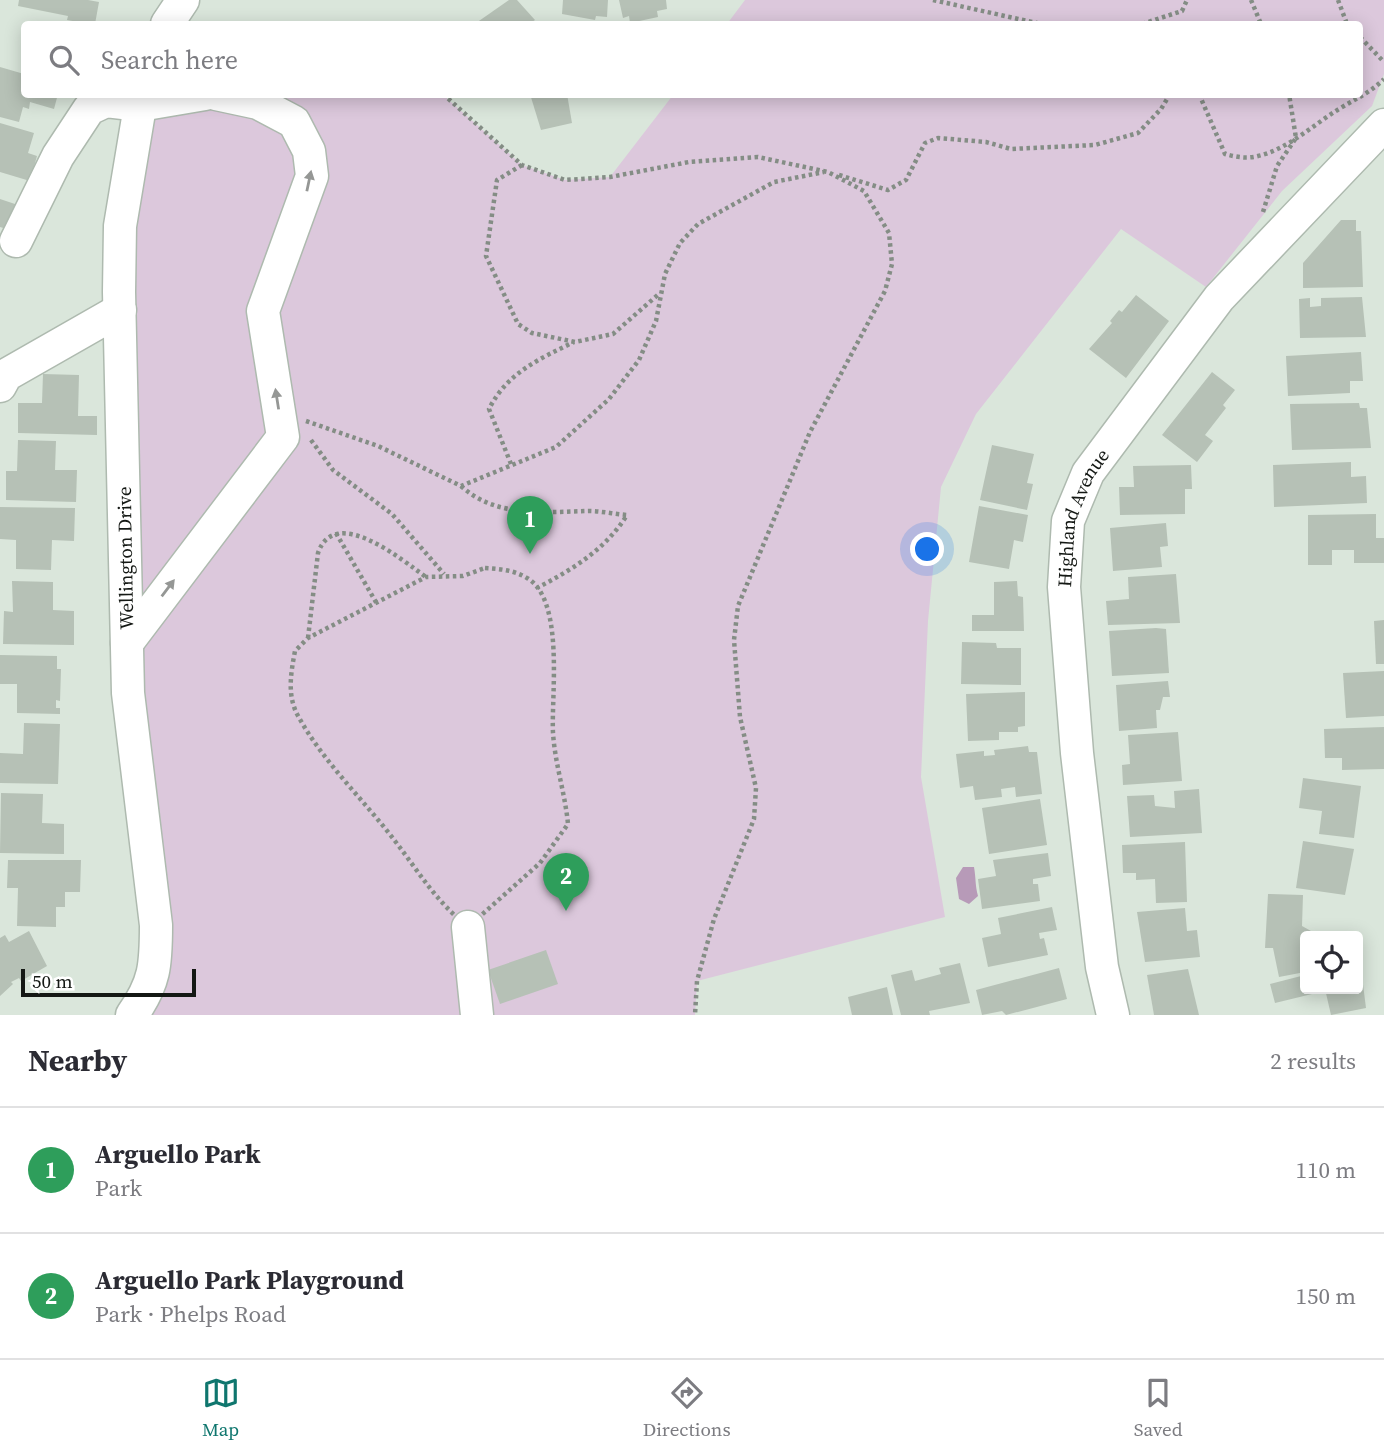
<!DOCTYPE html>
<html lang="en">
<head>
<meta charset="utf-8">
<style>
  :root { --surface:#fff; --page:#f2f2f3; --text:#2b2b33; --muted:#7c7c81; --line:#e1e1e2; --accent:#0f766e }
  body { margin:0; font-family:"Source Serif 4",serif; background:var(--page); color:var(--text) }
  .controls { position:absolute; right:21px; bottom:21px; display:grid; overflow:hidden; border-radius:7px; box-shadow:0 4px 18px #0003 }
  .controls button { width:63px; height:63px; display:grid; place-items:center; padding:0; border:0; border-bottom:2px solid var(--line); background:var(--surface); color:var(--text); font:35px sans-serif }
  .scale { position:absolute; left:21px; bottom:18px; width:175px; box-sizing:border-box; padding-left:7px; border:4px solid #141814; border-top:0; font-size:19px; line-height:24px; white-space:nowrap; color:#141814; -webkit-text-stroke:5px #fff; paint-order:stroke }
  .you { position:absolute; left:928px; top:550px; width:24px; height:24px; margin:-18px; border:5px solid #fff; border-radius:50%; background:#1a73e8; box-shadow:0 0 0 10px #1a73e833 }
  .badge { display:grid; place-items:center; width:46px; height:46px; border-radius:50%; background:var(--accent); color:#fff; font-size:23px; font-weight:700 }
  .pin { position:absolute; translate:-50% -58px; filter:drop-shadow(0 2px 4px #0008) }
  .pin::after { content:''; position:absolute; top:37px; width:24px; height:21px; background:inherit; clip-path:polygon(0 0,100% 0,50% 100%) }
  .list { margin:0; padding:0; list-style:none }
  h2 { display:flex; justify-content:space-between; align-items:center; height:91px; margin:0; padding:0 28px; font-size:30px }
  h2 small { font-size:23px; font-weight:400; color:var(--muted) }
  .list li { display:grid; grid-template-columns:46px 1fr auto; gap:21px; align-items:center; box-sizing:border-box; height:126px; padding:0 28px; border-top:2px solid var(--line) }
  .list b { display:block; font-size:26px; white-space:nowrap }
  .list p { margin:0; font-size:23px; white-space:nowrap; color:var(--muted) }
  .list em { font-size:23px; font-style:normal; color:var(--muted) }
  .icon { flex:none; width:38px; height:38px; fill:none; stroke:currentColor; stroke-width:2; stroke-linecap:round; stroke-linejoin:round }
  .map { position:relative; flex:none; width:1384px; height:1015px; overflow:hidden }
  .search { position:absolute; background:var(--surface); box-shadow:0 4px 18px #0003; left:21px; right:21px; top:21px; height:77px; display:flex; align-items:center; gap:18px; box-sizing:border-box; padding:0 24px; border-radius:7px; color:var(--muted); font-size:26px }
  .sheet { height:343px; background:var(--surface) }
  nav { display:flex; justify-content:space-around; align-items:center; box-sizing:border-box; height:98px; border-top:2px solid var(--line); background:var(--surface); font-size:19px; color:var(--muted) }
  nav a { display:grid; justify-items:center; gap:4px }
  nav .on { color:var(--accent) }
  .map>svg:first-child { display:block }
  .green { fill:#dcc8dc }
  .water { fill:#b79ab8 }
  .building { fill:#b6c1b6 }
  .lines { fill:none; stroke-linecap:round; stroke-linejoin:round }
  .minor-casing { stroke:#aebaaf; stroke-width:35 }
  .path { stroke:#848d85; stroke-width:4.5; stroke-dasharray:3.5 3.5; stroke-linecap:butt }
  .minor { stroke:#fff; stroke-width:32 }
  .oneway { fill:#959795 }
  .labels { text-anchor:middle; dominant-baseline:central; stroke-width:5; stroke-linejoin:round; paint-order:stroke }
  .street-label { font-size:19px; fill:#141814; stroke:#fff }
</style>
</head>
<body>
<div class="map">
<svg width="1384" height="1015" viewBox="0 0 1384 1015">
  <rect width="100%" height="100%" fill="#dae6db"/>
  <path class="green" d="M745,0h639v74l-12,32 -90,85 -76,96 -85,-58 -145,185 -35,73 -13,134 -7,156 24,140 -248,64 -2,34h-567l28,-52 -36,-653 22,-215h301l79,70 43,15 45,-3 63,-82 687,-1v-70h-633z"/>
  <path class="water" d="M963,867h11c2,11 1,18 4,29l-9,8 -10,-5 -3,-21z"/>
  <g class="building">
    <path d="M19,0h69l11,2 -4,22h-6l-22,-4 1,-4 -50,-10z"/>
    <path d="M509,0h8l18,20 -6,4 -53,-1z"/>
    <path d="M563,0h45l-1,17 -11,-1 -1,4 -33,-6z"/>
    <path d="M619,0h47l1,9 -10,2 1,6 -28,6 -1,-7 -6,2z"/>
    <path d="M0,67l24,7v20h34l-4,15 -24,-7 -1,7 -6,-2 -4,15 -19,-5z"/>
    <path d="M530,94h37l5,29 -31,7z"/>
    <path d="M0,123l34,10 -6,20 9,3 -7,25 -30,-9z"/>
    <path d="M0,199l18,6 -8,25 -10,-3z"/>
    <path d="M1341,220h15v11h5l2,56 -60,1v-25z"/>
    <path d="M1136,295l33,26 -43,57 -37,-29 23,-26 -2,-2 9,-11 3,2z"/>
    <path d="M1362,297l4,40 -66,1 -1,-39 11,-1v9l11,-1v-8z"/>
    <path d="M1361,352l2,29h-13v12l-62,3 -2,-40z"/>
    <path d="M1212,372l23,18 -12,15 3,3 -21,27 8,6 -16,21 -35,-27z"/>
    <path d="M43,374l36,1 -1,41h19v19l-79,-2v-30h24z"/>
    <path d="M1359,403l1,5h7l4,40 -79,2 -2,-46z"/>
    <path d="M18,440l38,1 -1,29h22l-1,32 -70,-2v-29h11z"/>
    <path d="M992,445l42,9 -7,29 6,1 -6,26 -47,-10z"/>
    <path d="M1351,462v15l15,-1 1,27 -93,4 -1,-42z"/>
    <path d="M1191,465l1,24h-7v25l-65,1 -1,-28h15l-1,-21z"/>
    <path d="M979,506l49,9 -5,27 -9,-2 -5,29 -40,-7z"/>
    <path d="M0,507l75,1 -1,33 -22,-1 -1,30 -35,-1v-29l-16,-1z"/>
    <path d="M1376,514v24h8v25h-30v-13h-22v15h-24v-50z"/>
    <path d="M1166,523l2,23 -8,1 2,20 -49,4 -3,-43z"/>
    <path d="M1176,574l4,49 -72,2 -2,-24 23,-2 -1,-22z"/>
    <path d="M12,581l41,1v28l21,1v34l-71,-1 1,-33 9,1z"/>
    <path d="M1017,581l1,15 5,1 1,34h-52v-16h22v-33z"/>
    <path d="M1384,620v44h-8l-2,-43z"/>
    <path d="M1156,628l10,1 3,44 -57,3 -3,-45z"/>
    <path d="M962,642l34,1 1,5h24v37l-60,-1z"/>
    <path d="M0,655l57,1v13h4l-1,32 -4,-1v8h4v6l-43,-1v-29h-17z"/>
    <path d="M1384,671v45l-38,2 -3,-45z"/>
    <path d="M1168,681l2,16h-7l-3,13h-4l1,18 -38,3 -3,-46z"/>
    <path d="M1025,692v34l-7,1v5h-19v8l-31,1 -2,-47z"/>
    <path d="M24,723l36,1 -2,60 -58,-1v-30l23,1z"/>
    <path d="M1384,727v42l-42,1v-12h-17l-1,-29z"/>
    <path d="M1178,732l4,49 -59,4 -1,-20 8,-1 -2,-29z"/>
    <path d="M1028,746l1,6h8l5,42 -26,3 -1,-10 -14,2 1,8 -27,3 -2,-14 -13,2 -4,-34 28,-3v5l11,-1 -1,-5z"/>
    <path d="M1303,778l58,8 -7,52 -35,-4 3,-23 -23,-3z"/>
    <path d="M1199,789l3,44 -72,4 -3,-41 27,-1 1,11 20,2 -1,-17z"/>
    <path d="M1,793l42,1 -1,29 22,1v30l-64,-1z"/>
    <path d="M1040,799l7,46 -58,9 -7,-46z"/>
    <path d="M1303,841l51,8 -9,46 -49,-7z"/>
    <path d="M1185,842l2,60 -31,1 -1,-24 -19,1v-7h-13l-1,-28z"/>
    <path d="M1048,853l3,23 -18,3v5h5l2,17 -58,8 -4,-30 18,-3 -3,-16z"/>
    <path d="M8,860h73l-1,32h-15v15h-9v20l-39,-1 1,-38h-11z"/>
    <path d="M1268,894l35,1 -1,31 18,10h-15v36l-26,5 -6,-29h-8z"/>
    <path d="M1052,907l5,23 -18,3 1,6 4,-1 4,17 -60,12 -6,-29 19,-4 -3,-16z"/>
    <path d="M1185,908l2,23 10,-1 3,27 -55,5 -8,-50z"/>
    <path d="M29,931l18,35 -26,15 -2,-3 -8,4 2,2 -13,12v-58l5,-3 4,7z"/>
    <path d="M546,950l12,34 -58,20 -12,-34z"/>
    <path d="M1360,961l6,47 -35,7 -6,-26h33v-27z"/>
    <path d="M960,963l10,40 -41,8 1,4h-29l-10,-40 21,-5 3,11 26,-7 -2,-6z"/>
    <path d="M1059,968l8,31 -61,16 -4,-4 -20,4 -6,-25z"/>
    <path d="M1188,969l11,46h-45l-7,-40z"/>
    <path d="M1305,975v14h6l1,5 -37,9 -5,-19z"/>
    <path d="M887,987l6,28h-41l-4,-18z"/>
  </g>
  <g class="lines">
    <defs>
      <g id="minor">
        <path d="M167,24l16,-24"/>
        <path d="M16,241l42,-85 31,-47 17,-8 34,4 65,-11"/>
        <path d="M0,386l6,-11 114,-65"/>
        <path d="M127,643l156,-206 -20,-126 49,-135 -3,-25 -15,-29 -36,-19 -42,-9"/>
        <path d="M468,927l9,88"/>
        <path d="M132,1015c23,-32 24,-50 24,-90l-28,-232 -9,-401 1,-66 22,-132"/>
        <path id="s1" d="M1113,1015l-11,-48 -25,-214 -13,-166 4,-66 20,-48 131,-175 165,-173"/>
      </g>
    </defs>
    <use href="#minor" class="minor-casing"/>
    <g class="path">
      <path d="M933,0l108,24"/>
      <path d="M1251,0l10,24"/>
      <path d="M1338,0l9,24"/>
      <path d="M1142,24l40,-13 5,-11"/>
      <path d="M1360,37l24,25"/>
      <path d="M443,94l79,71 43,15 45,-3 79,-15 69,-5 70,15 36,19 25,42 3,31 -7,27 -75,141 -72,174 -4,34 6,77 16,71 -2,31 -40,100 -17,62 -2,34"/>
      <path d="M1199,94l26,60c11,3 22,5 33,2 30,-7 55,-31 81,-47 16,-10 31,-16 45,-30"/>
      <path d="M522,165l-25,15 -11,76 32,68 14,9 43,9 38,-8 47,-41"/>
      <path d="M839,175l49,15 18,-10 19,-37 13,-5 48,4 25,7 84,-4 43,-12 23,-24 9,-15"/>
      <path d="M1263,212l14,-46 19,-28 -7,-44"/>
      <path d="M306,421l72,25 83,40 95,-39 53,-48 30,-39 17,-39 9,-47 15,-31 18,-19 76,-42 50,-10"/>
      <path d="M311,440l22,30 59,44 52,60"/>
      <path d="M511,464l-22,-55c18,-36 50,-50 85,-67"/>
      <path d="M461,486c35,32 83,26 127,25 13,0 26,3 39,4 -22,35 -54,54 -90,73"/>
      <path d="M336,533l41,71"/>
      <path d="M485,568c15,1 29,2 42,10 38,22 24,118 26,155 2,31 12,60 15,91l-28,39 -72,64c-33,-27 -47,-52 -73,-86 -31,-41 -73,-80 -98,-127 -10,-20 -6,-42 -2,-63l13,-13 118,-61 37,-1z"/>
      <path d="M308,638l10,-85c17,-49 84,7 108,24"/>
    </g>
    <use href="#minor" class="minor"/>
  </g>
  <defs><path id="oneway-solid" d="M-6-.8H1V-3.2L6.5 0L1 3.2V.8H-6Z" transform="scale(1.75)"/></defs>
  <g class="oneway">
    <use href="#oneway-solid" transform="translate(309 181) rotate(-78)"/>
    <use href="#oneway-solid" transform="translate(277 399) rotate(-99)"/>
    <use href="#oneway-solid" transform="translate(168 588) rotate(-53)"/>
  </g>
  <g class="labels">
    <g class="street-label">
      <text stroke="none"><textPath href="#s1" startOffset="504">Highland Avenue</textPath></text>
      <text transform="translate(125 558) rotate(-91)">Wellington Drive</text>
    </g>
  </g>
</svg>
<div class="controls">
<button><svg class="icon" aria-label="locate" viewBox="0 0 24 24"><circle cx="12" cy="12" r="6"/><path d="M12 2v4M12 18v4M2 12h4M18 12h4"/></svg></button>
</div>
<div class="scale">50 m</div>
<div class="you"></div>
<div class="pin badge" style="left:530px;top:554px;background:#2e9e5b">1</div>
<div class="pin badge" style="left:566px;top:911px;background:#2e9e5b">2</div>
<div class="search"><svg class="icon" aria-label="search" viewBox="0 0 24 24"><circle cx="10" cy="10" r="6"/><path d="M15 15l6 6"/></svg>Search here</div>
</div>
<section class="sheet">
<h2>Nearby<small>2 results</small></h2>
<ul class="list">
<li><span class="badge" style="background:#2e9e5b">1</span><div><b>Arguello Park</b><p>Park</p></div><em>110 m</em></li>
<li><span class="badge" style="background:#2e9e5b">2</span><div><b>Arguello Park Playground</b><p>Park · Phelps Road</p></div><em>150 m</em></li>
</ul>
</section>
<nav>
<a class="on"><svg class="icon" aria-label="map" viewBox="0 0 24 24"><path d="M3 6l6-2 6 2 6-2v14l-6 2-6-2-6 2zM9 4v14M15 6v14"/></svg>Map</a>
<a><svg class="icon" aria-label="directions" viewBox="0 0 24 24"><path d="M12 3l9 9-9 9-9-9zM9 14v-3h6M13 9l2 2-2 2"/></svg>Directions</a>
<a><svg class="icon" aria-label="saved" viewBox="0 0 24 24"><path d="M7 4h10v16l-5-4-5 4z"/></svg>Saved</a>
</nav>
</body>
</html>
